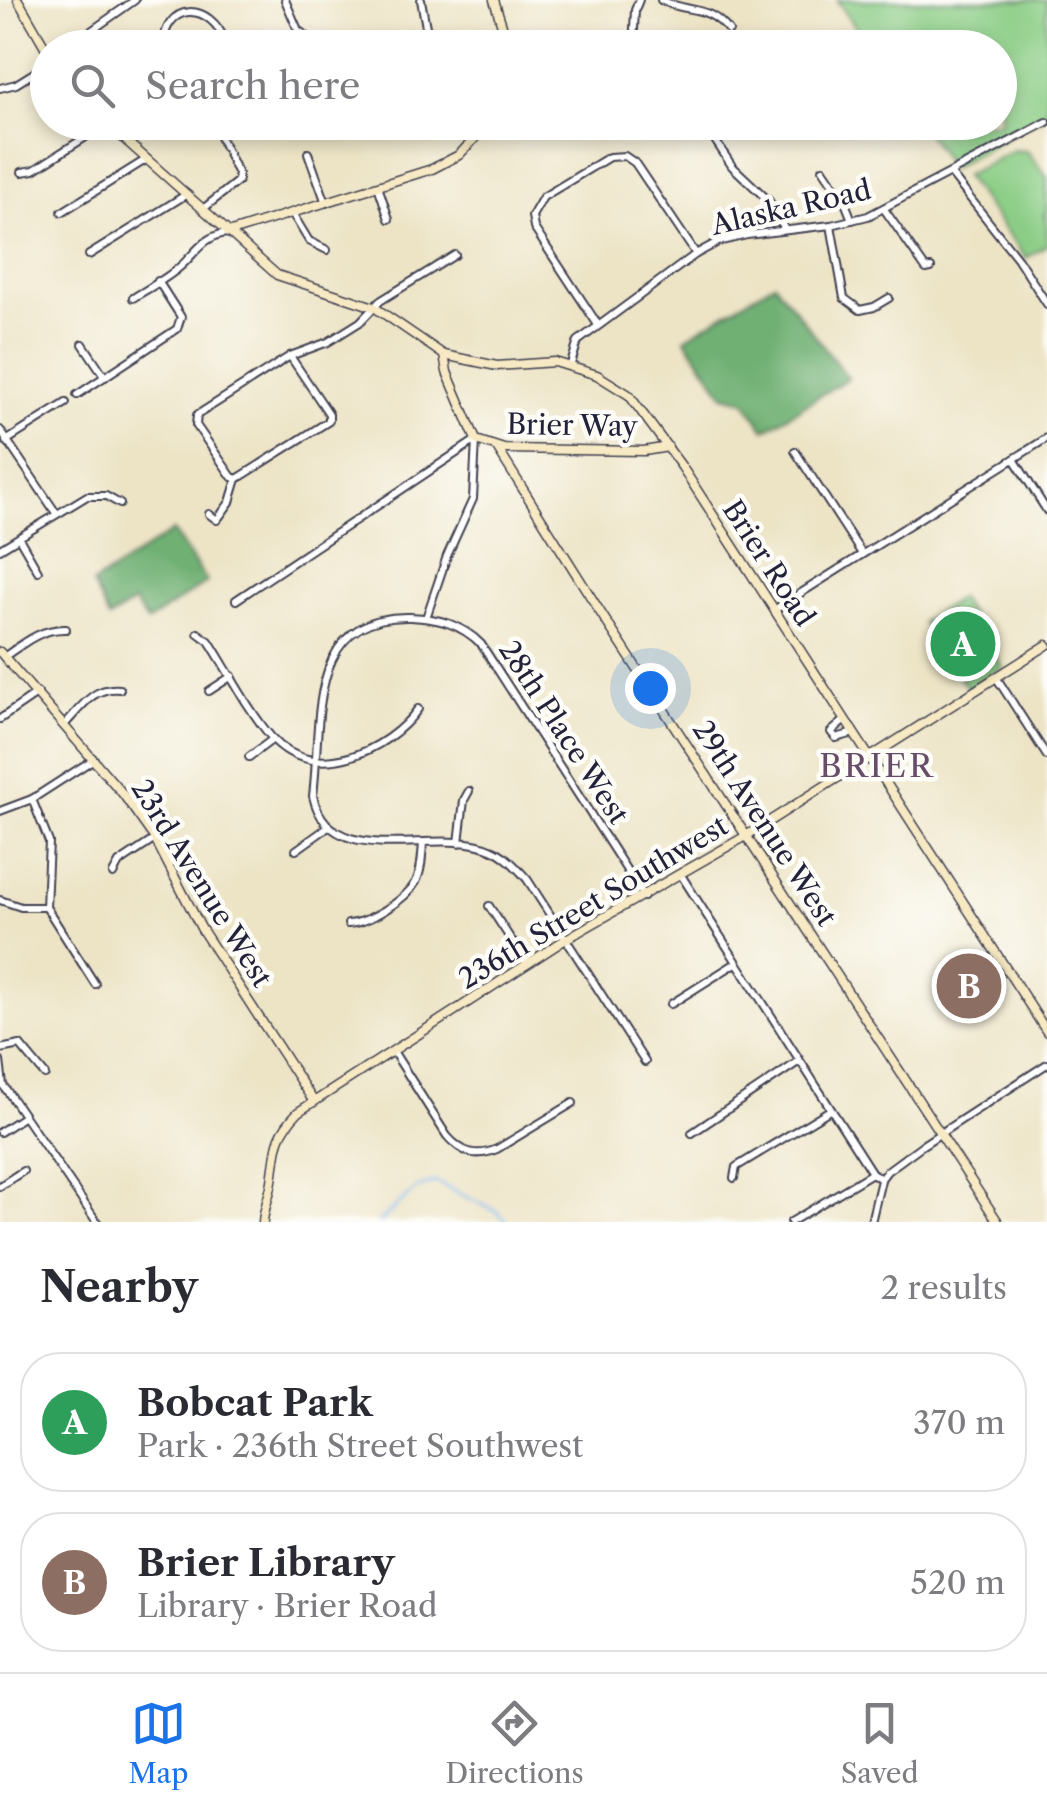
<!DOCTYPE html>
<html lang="en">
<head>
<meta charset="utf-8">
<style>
  :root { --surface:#fff; --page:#f7f7f7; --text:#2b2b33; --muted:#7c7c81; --line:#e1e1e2; --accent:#1a73e8 }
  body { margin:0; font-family:"Libre Caslon Text",serif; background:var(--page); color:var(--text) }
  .you { position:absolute; left:650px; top:688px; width:35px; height:35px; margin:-25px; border:8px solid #fff; border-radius:50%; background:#1a73e8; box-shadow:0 0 0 15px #1a73e833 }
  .badge { display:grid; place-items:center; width:65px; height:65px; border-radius:50%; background:var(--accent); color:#fff; font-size:32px; font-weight:700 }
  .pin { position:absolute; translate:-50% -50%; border:5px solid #fff; box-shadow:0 2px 10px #0006 }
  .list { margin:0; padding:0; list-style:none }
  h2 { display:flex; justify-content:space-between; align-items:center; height:130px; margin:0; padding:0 40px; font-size:42px }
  h2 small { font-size:32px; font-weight:400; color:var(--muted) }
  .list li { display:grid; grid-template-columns:65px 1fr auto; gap:30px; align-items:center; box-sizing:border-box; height:140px; margin:0 20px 20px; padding:0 20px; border:2px solid var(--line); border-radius:40px }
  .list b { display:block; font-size:38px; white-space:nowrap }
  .list p { margin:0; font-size:32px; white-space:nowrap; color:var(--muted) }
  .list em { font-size:32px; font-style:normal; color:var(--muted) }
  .icon { flex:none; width:55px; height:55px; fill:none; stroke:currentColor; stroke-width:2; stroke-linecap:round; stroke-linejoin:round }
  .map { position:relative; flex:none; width:1047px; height:1222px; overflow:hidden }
  .search { position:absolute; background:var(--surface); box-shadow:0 5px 15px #0003; left:30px; right:30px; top:30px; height:110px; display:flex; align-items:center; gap:25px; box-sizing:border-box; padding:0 35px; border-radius:55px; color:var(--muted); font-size:38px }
  .sheet { height:450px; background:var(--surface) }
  nav { display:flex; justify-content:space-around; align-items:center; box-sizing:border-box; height:140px; border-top:2px solid var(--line); background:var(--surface); font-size:28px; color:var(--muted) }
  nav a { display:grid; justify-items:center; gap:5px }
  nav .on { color:var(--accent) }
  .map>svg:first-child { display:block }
  .green { fill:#8bcd86; stroke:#567860; stroke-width:2.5 }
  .forest { fill:#70b073; stroke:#496957; stroke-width:2.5 }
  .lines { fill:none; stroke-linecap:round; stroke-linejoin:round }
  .stream { stroke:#83bbf3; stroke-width:2.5 }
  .street-casing { stroke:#403f50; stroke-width:10 }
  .secondary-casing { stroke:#403f50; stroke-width:11 }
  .street { stroke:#fff; stroke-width:6 }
  .secondary { stroke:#f6e9c3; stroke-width:8 }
  .labels { text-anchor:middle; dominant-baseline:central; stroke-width:9; stroke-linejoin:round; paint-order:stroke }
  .street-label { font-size:28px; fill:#22223b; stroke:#fdfcf7 }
  .quarter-label { font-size:32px; letter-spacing:2.5px; fill:#684d6a; stroke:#fdfcf7 }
</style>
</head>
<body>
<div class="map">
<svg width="1047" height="1222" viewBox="0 0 1047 1222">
  <rect width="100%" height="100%" fill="#fdfcf7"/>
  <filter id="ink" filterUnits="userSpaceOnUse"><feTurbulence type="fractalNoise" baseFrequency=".01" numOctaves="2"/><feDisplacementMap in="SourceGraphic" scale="20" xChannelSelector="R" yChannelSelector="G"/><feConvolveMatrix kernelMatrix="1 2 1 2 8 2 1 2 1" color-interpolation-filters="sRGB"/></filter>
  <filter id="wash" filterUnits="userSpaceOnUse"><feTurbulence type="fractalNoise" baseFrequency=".0048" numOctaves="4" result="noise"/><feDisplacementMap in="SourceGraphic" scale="40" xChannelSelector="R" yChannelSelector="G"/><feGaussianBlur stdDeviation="2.25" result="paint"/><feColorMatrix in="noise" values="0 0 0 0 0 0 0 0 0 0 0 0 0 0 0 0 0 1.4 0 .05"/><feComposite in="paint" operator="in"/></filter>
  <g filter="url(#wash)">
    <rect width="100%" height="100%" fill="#ede4c6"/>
    <g class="green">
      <path d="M837,0h210v114l-96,54 -31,-45 80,-1v-74l-131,-1z"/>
      <path d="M1014,150l13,1 20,26v34l-3,3 3,4v27l-21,13 -62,-82z"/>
      <path d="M959,598l44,69 -35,22 -46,-67z"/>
    </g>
    <g class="forest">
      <path d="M774,283l74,95 -83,52 -21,-30 -20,-5 -39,-57z"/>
      <path d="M173,531l34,51 -60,40 -13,-20 -25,17 -16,-35z"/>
    </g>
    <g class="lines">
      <path class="stream" d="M379,1222l38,-34 18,-6 61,29 12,11"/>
    </g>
  </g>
  <g filter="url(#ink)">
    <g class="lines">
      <defs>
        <g id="street">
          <path d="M285,0l13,30 25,18"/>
          <path d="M421,0l5,27"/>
          <path d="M661,0c27,14 46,3 68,31"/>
          <path d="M67,48l68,-48"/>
          <path d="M163,48c1,-46 47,-48 63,-5"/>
          <path d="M633,48l2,-38 4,-10"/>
          <path d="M0,88l16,-4 32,-20"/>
          <path d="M703,122l29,44 37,35 16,29"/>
          <path d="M342,127l15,-5"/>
          <path d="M308,153l18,50"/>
          <path d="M823,169l21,31 8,20"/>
          <path d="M22,172l12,-2 72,-46"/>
          <path d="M951,174l67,85 29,45"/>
          <path d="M378,186l11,33"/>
          <path d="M203,209l35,-28v-7l-19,-39 1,-6 10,-7"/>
          <path d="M884,209l42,60 5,-1"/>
          <path d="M62,212l85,-53"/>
          <path d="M292,213l17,28 18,9"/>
          <path d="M831,225l13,73 16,12 14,-3 15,-9"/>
          <path d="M89,255l98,-61"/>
          <path d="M133,298c16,-10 35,-20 49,-33 15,-14 23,-30 46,-32"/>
          <path d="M598,325l-64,-97 -2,-12 11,-19 66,-40 16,-1 10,7 61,91"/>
          <path d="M83,344l22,33"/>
          <path d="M571,364l7,-23 118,-87 22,-12 29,-7 84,-10 37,-9 179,-94"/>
          <path d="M77,395l100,-66 4,-12 -23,-36"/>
          <path d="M0,430l56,83"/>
          <path d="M6,441l60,-38"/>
          <path d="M795,451l67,103"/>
          <path d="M1014,459l33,52"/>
          <path d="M237,479l-5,-2 -36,-52 1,-10 93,-59 38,-14 32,-20 20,-21 75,-46"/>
          <path d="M209,514l8,6 13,-18 7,-23 92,-58v-7l-39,-58"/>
          <path d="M19,538l19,33"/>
          <path d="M0,549l87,-53h19l14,8"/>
          <path d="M236,600l240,-160"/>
          <path d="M774,610l273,-172"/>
          <path d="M426,618l21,-62 26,-57 3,-59"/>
          <path d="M198,633l11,8c20,31 39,69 63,97 42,47 116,13 146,-29"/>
          <path d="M4,657c20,-14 37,-29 62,-28"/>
          <path d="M996,677l51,79"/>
          <path d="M209,691l23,-15"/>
          <path d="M0,719l38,-26"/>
          <path d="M845,720l-14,12 5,6 18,-5"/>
          <path d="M65,724c17,-17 28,-38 55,-35"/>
          <path d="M249,757l24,-18"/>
          <path d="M32,799l17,43 -3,65 49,77"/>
          <path d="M0,811l32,-12 62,-40"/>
          <path d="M459,843l5,-43 5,-9"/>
          <path d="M296,850l31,-22"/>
          <path d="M113,874l6,-11 36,-24"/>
          <path d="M681,875l191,298"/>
          <path d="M644,897l-163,-253c-20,-20 -43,-26 -71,-27 -105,-3 -88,106 -97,179 17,78 124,29 178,53 15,6 26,19 36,30l118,183"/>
          <path d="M0,900l21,7h25"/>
          <path d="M489,906l38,58"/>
          <path d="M348,924c20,-1 57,-23 68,-42 6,-12 6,-27 7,-40"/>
          <path d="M671,1004l65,-41"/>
          <path d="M0,1049l20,-4 25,30"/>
          <path d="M393,1051l54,85c15,17 29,22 50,13l76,-46"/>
          <path d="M0,1061l3,24 94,137"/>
          <path d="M0,1132l23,-15"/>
          <path d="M692,1133l106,-71"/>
          <path d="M734,1178l2,-11 94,-57"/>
          <path d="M0,1186l23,-15"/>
          <path d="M791,1222l81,-49 9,6 6,-8 34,-25 126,-82"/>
          <path d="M871,1222l10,-42"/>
        </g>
        <g id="secondary">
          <path d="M18,0l30,52"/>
          <path d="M494,0l15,48"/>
          <path d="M105,122l172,153 97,32 70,48 53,11 58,-4 42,13 32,20 53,72 365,565"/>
          <path d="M228,233l204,-64 27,-14 31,-33"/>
          <path d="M444,355l3,17 29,68 28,9 140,2 24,-4"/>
          <path d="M497,448l107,170 394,604"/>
          <path d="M0,652l123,142 32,45 46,89 113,174"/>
          <path d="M263,1222c1,-15 7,-27 9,-41 5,-32 2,-44 26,-69l268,-173 180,-103 301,-191"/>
        </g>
      </defs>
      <use href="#street" class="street-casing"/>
      <use href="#secondary" class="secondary-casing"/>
      <use href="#street" class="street"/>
      <use href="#secondary" class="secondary"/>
    </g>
  </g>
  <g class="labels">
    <g class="street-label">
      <text transform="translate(791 207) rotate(-13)">Alaska Road</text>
      <text transform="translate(572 425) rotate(1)">Brier Way</text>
      <text transform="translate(769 563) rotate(57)">Brier Road</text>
      <text transform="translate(564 732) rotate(57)">28th Place West</text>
      <text transform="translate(765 823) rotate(57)">29th Avenue West</text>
      <text transform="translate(202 883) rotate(58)">23rd Avenue West</text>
      <text transform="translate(593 902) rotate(-31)">236th Street Southwest</text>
    </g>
    <g class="quarter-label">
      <text x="877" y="765">BRIER</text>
    </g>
  </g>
</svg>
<div class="you"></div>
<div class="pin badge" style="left:963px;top:644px;background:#2e9e5b">A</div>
<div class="pin badge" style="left:969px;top:986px;background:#8d6e63">B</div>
<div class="search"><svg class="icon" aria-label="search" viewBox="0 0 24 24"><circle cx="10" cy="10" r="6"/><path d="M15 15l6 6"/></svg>Search here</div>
</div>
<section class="sheet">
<h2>Nearby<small>2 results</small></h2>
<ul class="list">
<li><span class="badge" style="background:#2e9e5b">A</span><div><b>Bobcat Park</b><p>Park · 236th Street Southwest</p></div><em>370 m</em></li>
<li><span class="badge" style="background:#8d6e63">B</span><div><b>Brier Library</b><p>Library · Brier Road</p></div><em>520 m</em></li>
</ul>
</section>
<nav>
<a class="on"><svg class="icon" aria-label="map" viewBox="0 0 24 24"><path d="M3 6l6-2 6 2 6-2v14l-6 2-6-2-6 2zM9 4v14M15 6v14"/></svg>Map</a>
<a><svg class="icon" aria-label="directions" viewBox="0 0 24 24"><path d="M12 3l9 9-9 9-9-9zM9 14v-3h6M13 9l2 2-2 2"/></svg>Directions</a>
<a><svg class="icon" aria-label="saved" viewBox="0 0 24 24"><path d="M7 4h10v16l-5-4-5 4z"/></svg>Saved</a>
</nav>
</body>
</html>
